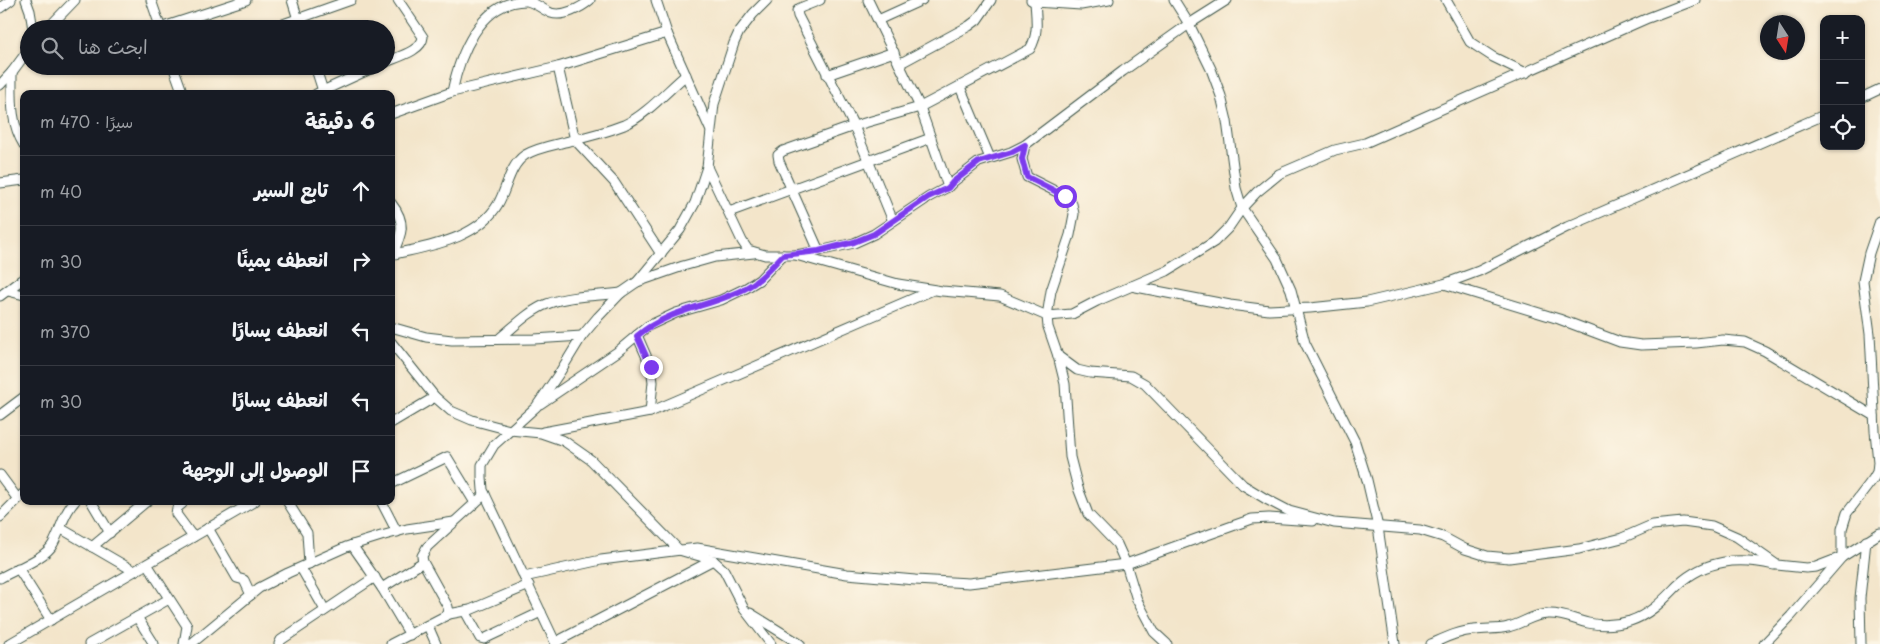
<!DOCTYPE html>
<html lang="ar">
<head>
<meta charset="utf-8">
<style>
  :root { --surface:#171b24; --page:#242831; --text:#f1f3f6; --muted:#9ea1a6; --line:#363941 }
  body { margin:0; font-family:"Playpen Sans","Playpen Sans Arabic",sans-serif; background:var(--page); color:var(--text); direction:rtl }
  .controls { position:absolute; right:15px; top:15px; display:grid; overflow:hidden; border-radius:10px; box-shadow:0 1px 4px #0004 }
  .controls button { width:45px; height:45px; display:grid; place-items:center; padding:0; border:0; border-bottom:1px solid var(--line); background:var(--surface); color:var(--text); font:25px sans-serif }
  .compass { position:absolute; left:1760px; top:15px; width:45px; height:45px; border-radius:50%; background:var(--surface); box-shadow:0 1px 4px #0004; rotate:168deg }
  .stop { position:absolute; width:15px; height:15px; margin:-11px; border:4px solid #7c3aed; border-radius:50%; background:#fff }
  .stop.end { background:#7c3aed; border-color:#fff; box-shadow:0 1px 5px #0008 }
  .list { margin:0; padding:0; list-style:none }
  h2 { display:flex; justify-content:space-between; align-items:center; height:65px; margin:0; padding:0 20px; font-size:21px }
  h2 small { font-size:16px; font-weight:400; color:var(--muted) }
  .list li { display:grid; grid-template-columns:32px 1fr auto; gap:15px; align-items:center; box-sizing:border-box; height:70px; padding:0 20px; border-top:1px solid var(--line) }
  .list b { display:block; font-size:19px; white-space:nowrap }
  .list em { font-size:16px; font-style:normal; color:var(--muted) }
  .icon { flex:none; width:28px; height:28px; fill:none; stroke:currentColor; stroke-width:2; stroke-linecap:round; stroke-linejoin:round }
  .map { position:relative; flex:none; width:1880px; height:644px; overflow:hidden; direction:ltr }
  .search { position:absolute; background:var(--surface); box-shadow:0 1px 4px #0004; left:20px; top:20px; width:375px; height:55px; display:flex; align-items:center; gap:12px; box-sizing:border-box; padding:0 18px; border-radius:28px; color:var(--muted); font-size:19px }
  .panel { position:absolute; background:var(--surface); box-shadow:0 1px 4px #0004; left:20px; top:90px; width:375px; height:415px; border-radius:10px; direction:rtl }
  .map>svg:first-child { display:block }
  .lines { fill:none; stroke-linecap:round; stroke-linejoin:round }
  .street-casing { stroke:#3f564a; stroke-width:11 }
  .street { stroke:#fff; stroke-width:9 }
  .route { stroke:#7c3aed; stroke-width:6 }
</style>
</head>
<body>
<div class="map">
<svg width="1880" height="644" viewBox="0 0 1880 644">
  <rect width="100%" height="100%" fill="#fcf5e5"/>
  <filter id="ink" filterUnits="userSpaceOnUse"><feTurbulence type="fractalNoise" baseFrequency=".02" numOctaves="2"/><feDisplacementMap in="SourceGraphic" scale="10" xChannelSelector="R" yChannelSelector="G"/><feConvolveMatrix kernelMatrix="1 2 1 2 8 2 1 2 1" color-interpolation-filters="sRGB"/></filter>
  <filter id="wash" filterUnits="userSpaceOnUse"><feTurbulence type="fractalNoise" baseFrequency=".0096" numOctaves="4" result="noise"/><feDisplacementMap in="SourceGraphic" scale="20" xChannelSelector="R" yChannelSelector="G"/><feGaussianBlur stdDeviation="1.12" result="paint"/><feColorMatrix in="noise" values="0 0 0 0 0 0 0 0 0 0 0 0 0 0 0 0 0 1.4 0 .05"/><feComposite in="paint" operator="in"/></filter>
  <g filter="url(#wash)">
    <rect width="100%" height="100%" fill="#f3e5ca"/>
  </g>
  <g filter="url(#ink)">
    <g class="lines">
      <defs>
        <g id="street">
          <path d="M26,0l4,11 3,18"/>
          <path d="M151,0l10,29"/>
          <path d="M292,0l9,29"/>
          <path d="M656,0l11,33 43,96"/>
          <path d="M820,0l-20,8 -3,3 1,5 56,110 39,95"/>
          <path d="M868,0l52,107 28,80"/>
          <path d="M1031,0l4,2 46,3 28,-5"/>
          <path d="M1174,0l15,24 22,45 10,27 6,25 9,67 6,20 35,51 14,31 14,53 50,99 12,38 11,47 17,117"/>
          <path d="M1446,0l24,42 23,15 33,16"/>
          <path d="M0,8l11,-8"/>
          <path d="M878,20l44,-20"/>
          <path d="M160,28l86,-28"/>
          <path d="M47,29l28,-29"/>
          <path d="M269,29l82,-29"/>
          <path d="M386,62c11,-5 36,-11 37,-25l-25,-37"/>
          <path d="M899,64l70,-38 8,-6 14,-20"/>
          <path d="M173,66l10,28"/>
          <path d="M315,66l9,28"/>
          <path d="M558,67l17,73 39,42 47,72"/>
          <path d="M12,72c0,26 -2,51 12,73"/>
          <path d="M827,75l67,-23"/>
          <path d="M0,85l12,-13 17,-23"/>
          <path d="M960,87l30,71"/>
          <path d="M452,92c7,-34 27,-92 75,-91 9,2 16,9 24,12 12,4 30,-5 39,-13"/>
          <path d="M316,94l61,-28"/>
          <path d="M1861,98l19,-9"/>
          <path d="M391,114l61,-22 106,-25 109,-34"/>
          <path d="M1025,145l-3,14 5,18 38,19 7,8 2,10 -4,21 -19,56 -4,25 1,11 10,29 7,28 5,73 8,31 10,26 29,30 9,20 11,36 17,32 13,12"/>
          <path d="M707,167l35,74 6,9 17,5h31l23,-4 35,-8 20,-9 55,-37 19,-10 5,-5 26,-20 32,-10 14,-7 98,-74 66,-47 38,-24"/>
          <path d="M0,183l24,-3"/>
          <path d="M391,203c16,20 11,31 1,52"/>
          <path d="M729,212l202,-74"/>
          <path d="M819,251l-40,-90 -1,-6 5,-4 71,-25 66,-19 110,-58c9,-15 6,-31 5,-47"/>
          <path d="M391,255c37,-9 86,-15 107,-51 9,-15 11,-38 27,-49 13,-8 30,-10 44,-14 18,-4 37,-9 55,-16 21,-9 44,-35 62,-50"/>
          <path d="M796,255l102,29 44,7 58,5 47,20 25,-2 25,-13 70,-30 47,-29 15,-15 13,-19 15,-16 22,-18 56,-24 30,-7 283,-125 47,-18"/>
          <path d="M637,282l46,-16 32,-9 39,-4"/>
          <path d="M1444,284l115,35 61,23 21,3 55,-2 27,-3 22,2 20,9 109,65"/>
          <path d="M1131,286l99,19 39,5 41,-2 57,-6 77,-18 35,-13 88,-44 257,-112"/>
          <path d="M8,291l16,4"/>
          <path d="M0,296l24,-18"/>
          <path d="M391,327l35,10 26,3 82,-1 48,-3"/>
          <path d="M637,335l14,32 2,15 -3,30"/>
          <path d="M500,338c15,-12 29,-27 47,-34 23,-9 50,-8 74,-11"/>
          <path d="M391,342l44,55 16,14 21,9 38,10 31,3 23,8 27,19 88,90 34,10 11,10 20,39 27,35"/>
          <path d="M1058,356l19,14 13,3 41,3 14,8 98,101 23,14 23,12 45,12 86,7 23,7 22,12 22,7 22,2 70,-9 43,-11 30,-13 31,-3 29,4 25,11 40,28 29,3 10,-1 26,-10 38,-24"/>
          <path d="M540,404l77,-52 31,-26 28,-13 45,-13 25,-12 13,-8 24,-25"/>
          <path d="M0,415l24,-18"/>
          <path d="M391,423l44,-26"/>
          <path d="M543,432l107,-20 283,-122"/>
          <path d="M0,475l17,23"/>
          <path d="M391,484l56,-27 28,46"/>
          <path d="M91,501l19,32"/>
          <path d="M180,501l2,3 -5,4 -1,6 17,23"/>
          <path d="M287,501l20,32 2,31"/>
          <path d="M381,501l16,31"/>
          <path d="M0,517l24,-24"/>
          <path d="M60,528l74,43"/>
          <path d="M208,528l29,50 7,2 7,15"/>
          <path d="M352,545l30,43 28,47"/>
          <path d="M92,547l55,-46"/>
          <path d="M147,564l40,62 -3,18"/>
          <path d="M18,568l33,52"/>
          <path d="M301,568l24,42"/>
          <path d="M524,577l77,-17 96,-12 150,26 68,6 54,3 157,-19 126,-45 17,-1 44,3"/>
          <path d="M0,578c14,-8 46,-20 53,-34 8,-14 10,-31 22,-43"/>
          <path d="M382,588l41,-26"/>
          <path d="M465,611l15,27 4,1 57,-27"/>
          <path d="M750,613l50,31"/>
          <path d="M449,614l21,-4 59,-25"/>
          <path d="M137,617l17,27"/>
          <path d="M428,626l8,18"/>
          <path d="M556,642l157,-82"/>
          <path d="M9,644l246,-143"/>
          <path d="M89,644l80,-45"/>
          <path d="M191,644l68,-56 29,-15 58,-26 35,-11 26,-7 47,-7"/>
          <path d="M279,644l2,-4 94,-63"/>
          <path d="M391,644l58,-30 -1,-7 -25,-45 -1,-6 5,-9 58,-53"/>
          <path d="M556,644l-73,-154 -1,-13v-12l12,-20 42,-38 24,-35 22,-36 16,-19 23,-24 16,-11 43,-52 15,-27 12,-36 7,-63 20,-61 5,-11 14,-18 14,-14"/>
          <path d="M1431,644c14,-6 28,-13 43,-14 12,-2 23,0 34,-3 14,-3 25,-13 40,-13 14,-1 27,6 40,9 14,3 29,2 42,-2 21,-7 33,-21 48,-36 28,-26 61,-28 96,-20"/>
          <path d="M1764,644l27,-28 51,-59v-28l5,-16 26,-34 4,-7 1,-10 -3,-31 -5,-97 -7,-53 6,-28 11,-32"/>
          <path d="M1861,644l-1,-46 6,-57"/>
        </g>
      </defs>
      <use href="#street" class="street-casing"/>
      <use href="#street" class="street"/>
    </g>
  </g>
  <g class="lines" filter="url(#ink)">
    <path class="route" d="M651,367l-14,-31c31,-27 74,-29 109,-48 15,-8 25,-21 37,-33l36,-4 35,-9 20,-8 54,-37 20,-9 5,-6 26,-20 33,-10 13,-7 -3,14 5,18 38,19"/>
  </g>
</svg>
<div class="controls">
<button>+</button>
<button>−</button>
<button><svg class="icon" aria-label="locate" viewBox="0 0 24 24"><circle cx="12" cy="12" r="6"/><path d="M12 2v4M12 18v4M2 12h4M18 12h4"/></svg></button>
</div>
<svg class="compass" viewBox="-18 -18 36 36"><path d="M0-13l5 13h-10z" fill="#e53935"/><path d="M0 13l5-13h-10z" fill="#9ea1a6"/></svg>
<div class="stop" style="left:1065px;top:196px"></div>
<div class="stop end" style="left:651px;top:367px"></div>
<div class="search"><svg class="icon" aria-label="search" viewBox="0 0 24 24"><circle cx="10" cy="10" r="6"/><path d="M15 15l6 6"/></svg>ابحث هنا</div>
<section class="panel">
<h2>6 دقيقة<small>سيرًا · 470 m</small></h2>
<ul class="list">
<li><svg class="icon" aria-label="ahead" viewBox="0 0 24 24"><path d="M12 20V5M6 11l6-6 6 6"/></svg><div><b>تابع السير</b></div><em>40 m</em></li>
<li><svg class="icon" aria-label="right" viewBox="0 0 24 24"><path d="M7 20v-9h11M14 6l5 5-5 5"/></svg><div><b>انعطف يمينًا</b></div><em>30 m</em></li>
<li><svg class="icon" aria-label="left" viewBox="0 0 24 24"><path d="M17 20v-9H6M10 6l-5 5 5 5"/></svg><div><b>انعطف يسارًا</b></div><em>370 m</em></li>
<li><svg class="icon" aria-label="left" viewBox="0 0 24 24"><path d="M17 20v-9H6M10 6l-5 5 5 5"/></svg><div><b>انعطف يسارًا</b></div><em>30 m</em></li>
<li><svg class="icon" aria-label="arrive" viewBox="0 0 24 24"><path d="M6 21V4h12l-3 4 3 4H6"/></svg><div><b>الوصول إلى الوجهة</b></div></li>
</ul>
</section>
</div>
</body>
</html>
